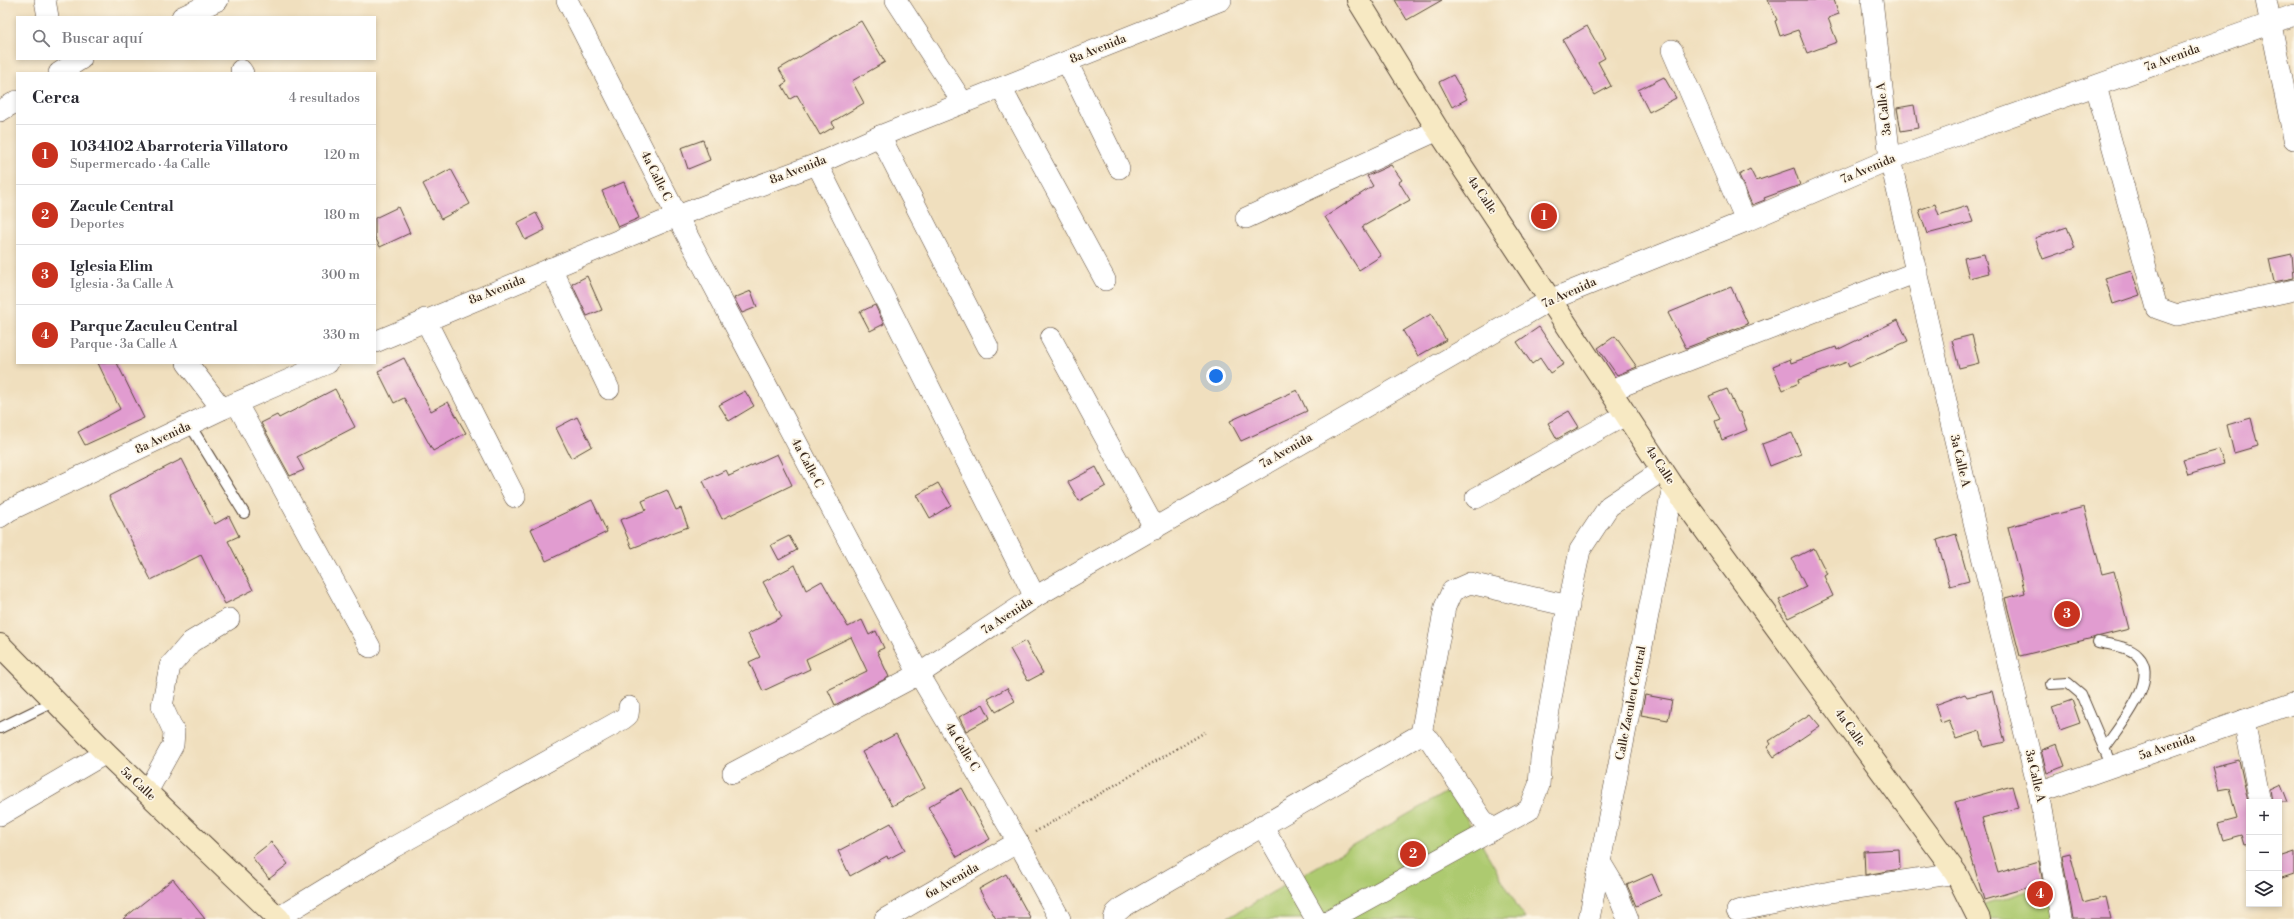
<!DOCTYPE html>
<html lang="es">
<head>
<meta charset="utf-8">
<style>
  :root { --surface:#fff; --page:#f7f7f7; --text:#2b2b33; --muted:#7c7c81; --line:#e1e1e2; --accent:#c8321e }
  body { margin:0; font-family:"Libre Bodoni",serif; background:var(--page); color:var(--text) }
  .controls { position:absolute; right:12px; bottom:12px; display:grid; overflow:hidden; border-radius:0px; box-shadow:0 2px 6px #0003 }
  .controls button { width:36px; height:36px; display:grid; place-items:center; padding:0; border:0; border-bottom:1px solid var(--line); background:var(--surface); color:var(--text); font:20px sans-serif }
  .you { position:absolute; left:1216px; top:376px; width:14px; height:14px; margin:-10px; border:3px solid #fff; border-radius:50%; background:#1a73e8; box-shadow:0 0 0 6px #1a73e833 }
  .badge { display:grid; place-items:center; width:26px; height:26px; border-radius:50%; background:var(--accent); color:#fff; font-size:13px; font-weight:700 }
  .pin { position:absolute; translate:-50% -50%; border:2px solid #fff; box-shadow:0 1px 4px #0006 }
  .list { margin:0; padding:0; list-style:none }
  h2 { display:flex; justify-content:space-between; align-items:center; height:52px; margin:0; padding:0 16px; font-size:17px }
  h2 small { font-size:13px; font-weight:400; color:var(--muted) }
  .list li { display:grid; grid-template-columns:26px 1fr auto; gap:12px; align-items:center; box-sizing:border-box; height:60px; padding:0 16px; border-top:1px solid var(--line) }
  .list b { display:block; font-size:15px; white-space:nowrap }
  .list p { margin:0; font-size:13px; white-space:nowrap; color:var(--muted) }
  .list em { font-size:13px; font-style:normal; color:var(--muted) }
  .icon { flex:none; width:22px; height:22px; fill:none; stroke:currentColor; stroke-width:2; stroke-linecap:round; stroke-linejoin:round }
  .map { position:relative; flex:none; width:2294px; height:919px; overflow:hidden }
  .search { position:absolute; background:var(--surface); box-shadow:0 2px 6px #0003; left:16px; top:16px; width:360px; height:44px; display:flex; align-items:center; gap:10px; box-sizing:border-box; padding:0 14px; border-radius:0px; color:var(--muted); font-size:15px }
  .panel { position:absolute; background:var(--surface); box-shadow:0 2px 6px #0003; left:16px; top:72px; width:360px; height:292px; border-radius:0px }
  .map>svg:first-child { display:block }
  .green { fill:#adca70; stroke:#747a47 }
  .building { fill:#e19cd0 }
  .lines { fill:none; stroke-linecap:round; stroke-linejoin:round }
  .lane-casing { stroke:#564536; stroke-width:12 }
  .street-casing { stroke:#564536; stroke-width:22 }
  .secondary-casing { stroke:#564536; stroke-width:24 }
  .path { stroke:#564536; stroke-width:2.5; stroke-dasharray:1 3; stroke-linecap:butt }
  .lane { stroke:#fff; stroke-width:10 }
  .street { stroke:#fff; stroke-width:21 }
  .secondary { stroke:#f7e9c3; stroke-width:22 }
  .labels { text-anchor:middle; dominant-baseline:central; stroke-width:3.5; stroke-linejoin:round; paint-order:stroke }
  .street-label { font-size:12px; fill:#3b2a1e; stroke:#fcf5e5 }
</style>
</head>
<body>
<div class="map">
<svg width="2294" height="919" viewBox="0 0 2294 919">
  <rect width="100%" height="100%" fill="#fcf5e5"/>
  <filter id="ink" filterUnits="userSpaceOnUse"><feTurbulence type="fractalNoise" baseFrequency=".025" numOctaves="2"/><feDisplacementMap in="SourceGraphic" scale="8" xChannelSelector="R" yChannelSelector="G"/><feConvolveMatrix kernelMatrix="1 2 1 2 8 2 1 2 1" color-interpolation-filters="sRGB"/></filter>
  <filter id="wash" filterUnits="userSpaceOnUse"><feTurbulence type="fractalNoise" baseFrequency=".012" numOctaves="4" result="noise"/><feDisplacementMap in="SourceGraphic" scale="16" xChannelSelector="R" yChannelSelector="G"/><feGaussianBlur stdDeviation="0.9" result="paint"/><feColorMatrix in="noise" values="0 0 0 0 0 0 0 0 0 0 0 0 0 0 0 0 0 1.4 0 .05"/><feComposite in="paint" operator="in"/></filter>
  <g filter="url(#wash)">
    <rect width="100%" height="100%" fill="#f0dfbe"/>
    <g class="green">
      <path d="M1450,790l75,129h-299z"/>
      <path d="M2058,881l7,38h-76l-8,-13z"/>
    </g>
    <g id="blocks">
      <g class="building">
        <path d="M1395,0h47l-35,20z"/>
        <path d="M1768,0h66l5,14 -11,4 9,24 -30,11 -9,-23 -18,6 -5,-15 2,-1z"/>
        <path d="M861,21l24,41 -33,19 12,22 -32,19 2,5 -14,8 -23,-40 -7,4 -8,-14 5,-3 -8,-13z"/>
        <path d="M1587,26l18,32 -7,4 13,24 -16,9 -32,-55z"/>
        <path d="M1453,75l14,24 -15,8 -13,-25z"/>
        <path d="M1664,77l12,21 -27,14 -11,-22z"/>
        <path d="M1914,105l4,23 -17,3 -4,-23z"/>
        <path d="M703,140l7,20 -22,9 -7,-21z"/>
        <path d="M1391,165l11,15 -3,2 11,18 -48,27 19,29 -22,14 -34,-53 48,-31 -6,-10z"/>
        <path d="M1794,168l6,17 -36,13 1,2 -13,5 -13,-30 11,-6 6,12z"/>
        <path d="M451,169l19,35 -29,15 -18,-35z"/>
        <path d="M624,182l15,36 -21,9 -16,-36z"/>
        <path d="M1935,204l4,11 28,-9 6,16 -46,12 -8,-24z"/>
        <path d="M398,207l12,26 -30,14 -5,-10v-19z"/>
        <path d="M536,213l9,17 -20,10 -8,-17z"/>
        <path d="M2067,227l8,21 -32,11 -8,-21z"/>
        <path d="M1984,254l5,19 -20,5 -5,-20z"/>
        <path d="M2292,254l2,24 -20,4 -5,-23z"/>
        <path d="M2131,270l9,25 -27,9 -8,-26z"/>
        <path d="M587,276l15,34 -15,6 -15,-32z"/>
        <path d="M1731,287l17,37 -62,24 -18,-35z"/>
        <path d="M751,291l6,16 -15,6 -8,-15z"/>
        <path d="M875,305l9,19 -14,7 -10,-19z"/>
        <path d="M1431,314l15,26 -28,16 -15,-25z"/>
        <path d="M1898,320l10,21 -59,26 -2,-5 -49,18 1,3 -16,7 -10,-24 17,-7 1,4 45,-16 1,3z"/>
        <path d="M1539,327l25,37 -14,9 -10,-15 -8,6 -15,-22z"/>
        <path d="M1972,335l7,28 -20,5 -7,-28z"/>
        <path d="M1615,336l22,31 -20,8 -19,-27z"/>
        <path d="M404,358l27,53 17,-9 18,31 -33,18 -29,-53 -10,5 -16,-32z"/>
        <path d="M98,363h19l27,55 -59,27 -7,-13 42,-23z"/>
        <path d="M335,389l20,38 -58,30 7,13 -14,6 -29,-53 16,-8 2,3z"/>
        <path d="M1727,389l11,23h2l7,18 -25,10 -7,-19 5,-2 -11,-23z"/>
        <path d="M1297,390l10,21 -66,30 -11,-20z"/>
        <path d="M745,391l9,15 -25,15 -10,-16z"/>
        <path d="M1569,411l10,16 -22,12 -9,-16z"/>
        <path d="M577,417l15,29 -21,12 -15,-30z"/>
        <path d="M2251,418l7,28 -24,7 -7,-28z"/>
        <path d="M1792,433l9,21 -31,12 -8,-22z"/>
        <path d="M2219,450l5,14 -36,11 -5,-15z"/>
        <path d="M777,454l15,31 -70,34 -19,-38 23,-11 3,6z"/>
        <path d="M182,459l33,65 14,-8 10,20 -11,5 25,49 -28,14 -24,-49 -50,25 -42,-84z"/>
        <path d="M1096,467l10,19 -27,15 -11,-19z"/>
        <path d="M938,483l13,22 -21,13 -13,-23z"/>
        <path d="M667,490l9,20 5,-2 7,19 -56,21 -12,-28 26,-10 -4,-9z"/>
        <path d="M592,500l15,32 -61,29 -15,-32z"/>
        <path d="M2084,507l18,67 12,-3 15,58 -109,27 -15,-58 20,-5 -17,-66z"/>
        <path d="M1956,534l13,47 -19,5 -13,-46z"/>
        <path d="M789,536l8,14 -18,10 -8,-15z"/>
        <path d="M1814,548l13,26 -3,2 9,20 -45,22 -9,-18 27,-13 -14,-28z"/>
        <path d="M795,565l11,25 16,-9 26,46 14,-7 7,15 7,-4 8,17 -7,3 12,26 -54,28 -7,-15 39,-19 -16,-34 -45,22 4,10 -47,22 -14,-29 11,-5 -12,-23 34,-17 -19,-35z"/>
        <path d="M1025,641l18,32 -15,8 -18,-32z"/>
        <path d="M1007,688l8,13 -19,11 -8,-13z"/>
        <path d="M1992,691l13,51 -21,5 -4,-16 -24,8 -7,-19 -8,3 -6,-18 30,-11 2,3z"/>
        <path d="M1645,695l27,5 -4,20 -27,-5z"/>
        <path d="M2072,700l8,23 -20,7 -8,-23z"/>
        <path d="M983,704l7,14 -24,13 -7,-14z"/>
        <path d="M1810,714l10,12 -46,31 -7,-10 4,-3 -2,-3z"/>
        <path d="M896,734l29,54 -33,18 -30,-54z"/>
        <path d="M2057,744l8,22 -18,7 -6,-23z"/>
        <path d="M2239,760l10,46v38l-5,1 -3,-10 -18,5 -5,-16 19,-5 -8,-31 -11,2 -6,-23z"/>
        <path d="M2281,784l7,18h-16l-2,-13z"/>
        <path d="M2012,786l6,22 -36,10 16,55 41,-12 4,22 -59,17 -29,-98z"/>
        <path d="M962,788l28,51 -33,18 -29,-50z"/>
        <path d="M891,823l14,27 -17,9 -1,-3 -37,20 -12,-25z"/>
        <path d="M271,842l17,22 -19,15 -17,-22z"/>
        <path d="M1899,849l1,20 -35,6 -1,-24z"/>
        <path d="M2294,852v22l-15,5v-22z"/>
        <path d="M2070,853l13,50 23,-6 5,22h-38l-11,-64z"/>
        <path d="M1006,874l25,45h-35l-17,-30z"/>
        <path d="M1652,874l9,21 -25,11 -9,-21z"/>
        <path d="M173,879l32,40h-82z"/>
      </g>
    </g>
  </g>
  <g filter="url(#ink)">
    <use href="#blocks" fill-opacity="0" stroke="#564536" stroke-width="1"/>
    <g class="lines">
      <defs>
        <g id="lane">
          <path d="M190,425l54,88"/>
          <path d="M2098,642c12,3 31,4 40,14 23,23 -20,72 -34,93"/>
          <path d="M2051,684l17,-1 13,11 31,73"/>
          <path d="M0,728l55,-27"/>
        </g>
        <g id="street">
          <path d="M45,0l3,17"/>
          <path d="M567,0l110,216 242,458 99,168 42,77"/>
          <path d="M896,0l67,103"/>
          <path d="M1872,0l18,159 90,389 59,244 22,127"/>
          <path d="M2266,0l28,139"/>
          <path d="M182,17l36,-17"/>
          <path d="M1672,50l74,171"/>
          <path d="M1067,62l52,106"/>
          <path d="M241,70l2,3"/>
          <path d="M59,73l22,-14"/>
          <path d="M2096,86l61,222 20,7 117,-25"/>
          <path d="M1001,88l104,192"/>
          <path d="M0,111l17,-10"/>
          <path d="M880,136l108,211"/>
          <path d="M817,164l218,433"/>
          <path d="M1246,218l192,-88"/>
          <path d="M551,268l58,121"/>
          <path d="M425,319l90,178"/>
          <path d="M1051,338l104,191"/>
          <path d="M375,342l302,-126 140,-52 63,-28 341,-136"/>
          <path d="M187,363l35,46"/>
          <path d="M1611,390l306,-118"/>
          <path d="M237,404l133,243"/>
          <path d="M1476,498l151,-84"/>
          <path d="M0,517l10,-7 212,-101 106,-46"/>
          <path d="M2244,720l16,82"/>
          <path d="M1421,734l9,6 52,79 11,11"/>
          <path d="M733,773l186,-99 116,-77 517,-298 194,-78 144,-62 404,-144"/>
          <path d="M147,792l26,-47 1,-13 -12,-26 8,-40 21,-24 38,-23"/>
          <path d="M2039,792l255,-89"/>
          <path d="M0,815l106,-62"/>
          <path d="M1262,825l54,94"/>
          <path d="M1600,862l15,25 13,32"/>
          <path d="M1737,911l93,-19 126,-19"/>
          <path d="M278,918l116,-71 229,-128 5,-4 1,-8"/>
          <path d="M885,919l133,-77"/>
          <path d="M1114,919l2,-6 7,-6 298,-173 24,-127 7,-16 18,-8 99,23"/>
          <path d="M1331,919l198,-109 10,-25 2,-27 20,-117 19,-91 29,-44 54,-36"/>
          <path d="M1589,919l84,-433"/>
        </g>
        <g id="secondary">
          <path d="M1358,0l80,130 235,356 283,387 23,46"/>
          <path d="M0,645l106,108 173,166"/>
        </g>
      </defs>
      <use href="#lane" class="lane-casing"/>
      <use href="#street" class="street-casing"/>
      <use href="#secondary" class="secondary-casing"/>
      <path class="path" d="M1035,832l172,-101"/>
      <use href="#lane" class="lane"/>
      <use href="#street" class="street"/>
      <use href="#secondary" class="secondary"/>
    </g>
  </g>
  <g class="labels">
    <g class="street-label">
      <text transform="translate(1098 49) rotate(-22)">8a Avenida</text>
      <text transform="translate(2172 58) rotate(-20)">7a Avenida</text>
      <text transform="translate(1884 109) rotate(-97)">3a Calle A</text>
      <text transform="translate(1868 169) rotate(-23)">7a Avenida</text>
      <text transform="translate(798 170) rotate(-21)">8a Avenida</text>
      <text transform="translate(656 176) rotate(63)">4a Calle C</text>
      <text transform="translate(1482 195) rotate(56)">4a Calle</text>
      <text transform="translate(497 290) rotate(-22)">8a Avenida</text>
      <text transform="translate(1569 293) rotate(-24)">7a Avenida</text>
      <text transform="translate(163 438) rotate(-25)">8a Avenida</text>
      <text transform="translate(1286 451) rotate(-30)">7a Avenida</text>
      <text transform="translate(1960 461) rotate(77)">3a Calle A</text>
      <text transform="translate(807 463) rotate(62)">4a Calle C</text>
      <text transform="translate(1660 465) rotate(57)">4a Calle</text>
      <text transform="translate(1007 616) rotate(-33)">7a Avenida</text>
      <text transform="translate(1631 703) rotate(-79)">Calle Zaculeu Central</text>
      <text transform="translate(1850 728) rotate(54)">4a Calle</text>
      <text transform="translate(962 747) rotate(59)">4a Calle C</text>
      <text transform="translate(2167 747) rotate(-19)">5a Avenida</text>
      <text transform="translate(2035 776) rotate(77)">3a Calle A</text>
      <text transform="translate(138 784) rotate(43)">5a Calle</text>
      <text transform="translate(952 881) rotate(-30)">6a Avenida</text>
    </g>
  </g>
</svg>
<div class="controls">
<button>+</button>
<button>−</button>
<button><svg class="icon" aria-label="layers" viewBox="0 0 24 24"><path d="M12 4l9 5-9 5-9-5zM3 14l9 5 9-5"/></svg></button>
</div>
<div class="you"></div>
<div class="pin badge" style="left:1544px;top:216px">1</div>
<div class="pin badge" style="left:1413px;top:854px">2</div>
<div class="pin badge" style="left:2067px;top:614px">3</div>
<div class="pin badge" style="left:2040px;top:894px">4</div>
<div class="search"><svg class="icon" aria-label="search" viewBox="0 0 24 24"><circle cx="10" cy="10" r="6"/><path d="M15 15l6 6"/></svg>Buscar aquí</div>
<section class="panel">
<h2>Cerca<small>4 resultados</small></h2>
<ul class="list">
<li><span class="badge">1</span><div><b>1034102 Abarroteria Villatoro</b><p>Supermercado · 4a Calle</p></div><em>120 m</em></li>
<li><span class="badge">2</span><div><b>Zacule Central</b><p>Deportes</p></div><em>180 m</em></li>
<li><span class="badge">3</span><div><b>Iglesia Elim</b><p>Iglesia · 3a Calle A</p></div><em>300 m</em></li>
<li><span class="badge">4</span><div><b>Parque Zaculeu Central</b><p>Parque · 3a Calle A</p></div><em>330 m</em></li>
</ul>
</section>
</div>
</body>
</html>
